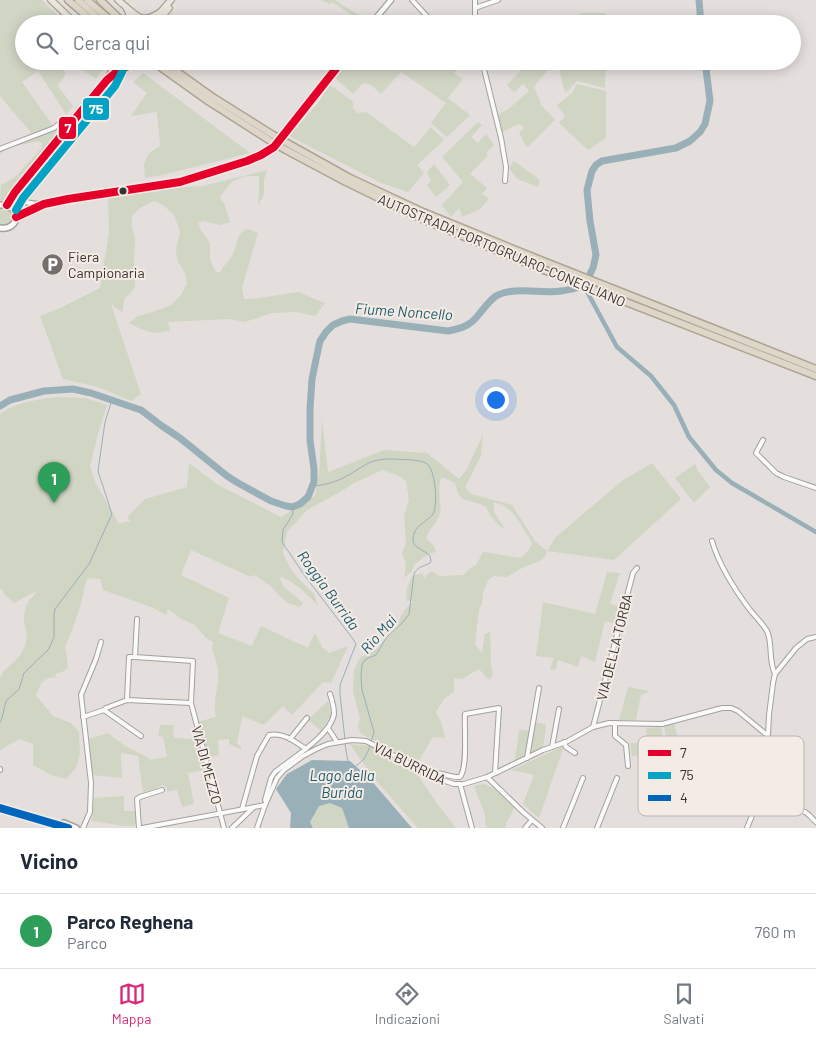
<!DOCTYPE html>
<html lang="it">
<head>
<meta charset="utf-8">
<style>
  :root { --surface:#fff; --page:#f6f6f7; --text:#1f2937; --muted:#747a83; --line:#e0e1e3; --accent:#db2777 }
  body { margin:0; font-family:Barlow,sans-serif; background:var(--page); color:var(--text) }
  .you { position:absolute; left:495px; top:399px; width:18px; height:18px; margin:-12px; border:4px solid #fff; border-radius:50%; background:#1a73e8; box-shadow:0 0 0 8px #1a73e833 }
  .badge { display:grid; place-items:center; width:32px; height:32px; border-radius:50%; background:var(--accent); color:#fff; font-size:16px; font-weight:700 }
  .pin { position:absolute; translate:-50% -41px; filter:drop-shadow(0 1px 2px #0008) }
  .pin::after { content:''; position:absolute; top:26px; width:18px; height:15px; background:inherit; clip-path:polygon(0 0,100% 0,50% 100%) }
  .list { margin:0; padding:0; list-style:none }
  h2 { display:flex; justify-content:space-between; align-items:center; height:65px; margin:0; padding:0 20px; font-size:21px }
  h2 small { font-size:16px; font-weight:400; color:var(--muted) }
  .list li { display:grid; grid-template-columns:32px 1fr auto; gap:15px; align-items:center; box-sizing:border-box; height:75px; padding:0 20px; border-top:1px solid var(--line) }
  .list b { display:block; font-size:19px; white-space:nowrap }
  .list p { margin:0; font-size:16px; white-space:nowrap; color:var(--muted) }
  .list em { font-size:16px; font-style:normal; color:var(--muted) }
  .icon { flex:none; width:28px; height:28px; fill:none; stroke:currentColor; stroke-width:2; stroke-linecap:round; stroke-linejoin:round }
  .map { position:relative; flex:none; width:816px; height:828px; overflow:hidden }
  .search { position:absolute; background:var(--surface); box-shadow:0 2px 12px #0003; left:15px; right:15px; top:15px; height:55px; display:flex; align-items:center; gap:12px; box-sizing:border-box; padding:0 18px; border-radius:28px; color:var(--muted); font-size:19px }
  .sheet { height:140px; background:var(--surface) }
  nav { display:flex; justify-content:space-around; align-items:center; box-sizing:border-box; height:70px; border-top:1px solid var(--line); background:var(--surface); font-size:14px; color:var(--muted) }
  nav a { display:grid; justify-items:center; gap:2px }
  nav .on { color:var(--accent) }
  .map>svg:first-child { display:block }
  .green { fill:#d1d5c4 }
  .water { fill:#9ab0b8 }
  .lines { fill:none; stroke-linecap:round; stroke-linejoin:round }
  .stream { stroke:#9ab0b8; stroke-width:1 }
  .canal { stroke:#9ab0b8; stroke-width:4.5 }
  .river { stroke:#9ab0b8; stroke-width:7 }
  .minor-casing { stroke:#a4a09d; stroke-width:6 }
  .tertiary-casing { stroke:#a4a09d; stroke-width:7 }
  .secondary-casing { stroke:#a4a09d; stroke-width:8 }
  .primary-casing { stroke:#aea494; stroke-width:8 }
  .motorway-casing { stroke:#aea494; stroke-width:9 }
  .minor { stroke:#fbfafa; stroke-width:4 }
  .tertiary { stroke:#fbfafa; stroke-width:4.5 }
  .secondary { stroke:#fbfafa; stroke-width:5 }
  .primary { stroke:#e9e5dc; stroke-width:5.5 }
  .motorway { stroke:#ded6c8; stroke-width:6 }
  .motorway-bridge-casing { stroke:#aea494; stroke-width:9; stroke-linecap:butt }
  .motorway-bridge { stroke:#ded6c8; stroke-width:6 }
  .bus-1-casing { stroke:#f5ebe5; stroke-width:11 }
  .bus-2-casing { stroke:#f5ebe5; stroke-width:11 }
  .bus-3-casing { stroke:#f5ebe5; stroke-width:11 }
  .bus-1 { stroke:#e4002b; stroke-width:8 }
  .bus-2 { stroke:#03a3c6; stroke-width:8 }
  .bus-3 { stroke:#0065bd; stroke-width:8 }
  .bus-dot { fill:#373331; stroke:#f5ebe5; stroke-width:2 }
  .labels { text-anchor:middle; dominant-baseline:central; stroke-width:4; stroke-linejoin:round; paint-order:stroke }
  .street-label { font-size:14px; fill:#373331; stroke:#f5ebe5 }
  .poi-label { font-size:14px; fill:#373331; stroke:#f5ebe5; text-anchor:start }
  .water-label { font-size:15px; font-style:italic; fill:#1c5c6f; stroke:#f5ebe5 }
  .key { fill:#f5ebe5; stroke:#bcb4af; stroke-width:1 }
  .key-label { font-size:14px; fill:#373331 }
  .line-badge { stroke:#f5ebe5; stroke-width:2 }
  .badge-label { font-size:14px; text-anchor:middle; font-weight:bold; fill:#fff }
</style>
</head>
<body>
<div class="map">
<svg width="816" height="828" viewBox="0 0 816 828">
  <rect width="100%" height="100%" fill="#e4dfdc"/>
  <g class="green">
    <path d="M0,0h42l25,24h-43v37h45l-6,10 3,2 -8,13 15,20 -7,8 -28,-43 -16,11 31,44 -21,8 -32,-38z"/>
    <path d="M320,0h15l31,20 -2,3 -32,-21 -1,2z"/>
    <path d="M584,13h22v11h-31l3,-9z"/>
    <path d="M74,61h31v5l-9,13 -9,-6z"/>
    <path d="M345,61h67l9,6 5,-6h39l-11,12 9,6 -15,19 22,17 -23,22 -16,-14 15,-20 -45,-31 -20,22 -10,-9 -8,-2 -10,11 -20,-18z"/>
    <path d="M540,61h15l-21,26 8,19 13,14 -28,28 -8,-15 5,-5 -5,-4 -17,8 -4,-17 9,-5 22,-19 -6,-7 -9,8 -7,-7 22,-23 10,1z"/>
    <path d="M562,61h44l-1,27 -28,-7 -11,12 -3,-6 -4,-19z"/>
    <path d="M143,73l107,80 -88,22 -17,3 -1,-14 5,-11 11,-7 -3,-34 -26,4 16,-23 -14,-11z"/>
    <path d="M577,84l29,7v47l-18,12 -29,-27 6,-7 -8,-11 15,-12z"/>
    <path d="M98,85l-54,65 -39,51 -5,1 1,-17 14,-8 26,-28 1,-6 -4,-2c-11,4 -30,3 -38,14v-4l54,-21 16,-14 22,-27z"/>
    <path d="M330,85l14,10 9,7v6l4,5 9,-1 48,35 17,-20 13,13 -27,25 7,8 -16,19 -27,-9 -92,-47 29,-33z"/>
    <path d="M478,122l4,3 -11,12 7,6 8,-9 8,11 -8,8 2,2 -18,19 17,14 -5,6 7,5 -9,10 -18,8 -3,-9 -8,9 -9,-12 21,-23 -21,-25z"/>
    <path d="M514,161l26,19 -2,7 -21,-8 -8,-11 1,-2z"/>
    <path d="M434,164l16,21 -14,12 -9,-12 4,-4 -4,-9z"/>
    <path d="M267,170l-3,10v15l-6,10 1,-13v-16c-21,-1 -29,4 -39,22l5,7 5,17 -10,3 -17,-4 -5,2 3,7 9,13v17l6,12h4c3,-6 8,-10 12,-16 6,-10 3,-23 16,-27l10,4 -16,55 2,11 15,-1 40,-6 13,6 13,5 -10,13 -19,-4 -24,1 -27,9 -16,-3 -61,3 2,9 -17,2 -12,-4 -12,-6 9,-7 12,-3 21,-8 10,-10 6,-11 -2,-11 -8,-13 -1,-11 4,-17 -6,-17 -11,-10 -9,-4 -14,7 -8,8v10l3,12 -1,26 1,22 -4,7 -6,5 -3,14 -11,-8 30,90 -10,7 -33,-14 -35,-8 -23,-63 18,-7 42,-21 9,-56 -1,-35 59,-9 36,-2z"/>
    <path d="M4,208c7,2 10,8 6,14l-5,3 -5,-1v-15z"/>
    <path d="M56,397l30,1 21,7 -10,33 -7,28 5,16 24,42 5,-2h7l-4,-5 18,-18 42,-12 2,-24 29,22 63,32 34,-21 4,-21 3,-56 6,53 56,-22 43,3 32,26 8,-10 16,-35 -2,22 -16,31 6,7 41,11 23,36 12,10 9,-14 67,-57 29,-17 29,36 -67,61 -67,-9 -2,6 -5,4 -16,6 -18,10 -12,-1 -5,3 -6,13 -1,12 -3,5 -4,35 7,9 3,-19 5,-2 1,33 2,10 -4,5 -10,-11 -17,10 -8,-1v14l-10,7 -8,13 6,12 3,14 -12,-1 -15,25 -57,-28 -3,-8 2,-8 -7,-26 1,-21 4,-10 3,-4 13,-6 24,-24c1,-12 7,-17 15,-26h-6c-2,-10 1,-17 5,-25l10,-3 2,5 7,-7 9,5 23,-1 6,-6 7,-4 7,-13c13,1 25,5 38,6l6,-6 5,-8 -1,-3c-8,-12 -21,-40 -37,-38v9l11,17 -5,-3 -9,-9 -5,-10 -6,-3 -18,-5 -4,-6 -3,-10 -13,-6c-6,10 0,25 -2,36 -2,9 -11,16 -14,25l8,8 2,6 -8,2 -14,11 -2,6 -8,7 2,-15 -4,-10 4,-10 -2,-28 5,-15 -3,-19 -9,-6 -15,-5 -30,14 -7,5 -38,21 -20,22 -4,21 6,13 7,10 18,18 4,12c-9,-10 -25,-27 -39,-29l5,10 19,16 -3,4 -12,-4 -9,-7 -6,-8 -18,-13 -4,2 -60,-27 -10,25 48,23 -11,35 34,13 9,-20 47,22 7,-15 7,14 7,6 19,-7 -17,37 -8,-1 -31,33 -9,-9 -19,19 -22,-9 -5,28 4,2v3l-12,-5v-5l-11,1 1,15 -11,3 -11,-36 19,-5c-4,-16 4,-32 2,-48 -1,-10 -8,-17 -5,-27l-7,-4 -11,-13 -15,-7 -12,-9 -2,6 -15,-8 -48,-17 -3,-11 -13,-1 -7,29 -11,31 -4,8 3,21 -4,4 -9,3 1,3c-15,2 -14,5 -20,18l17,21 18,7 8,9 1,21 -4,15 -10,11 -15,-4 -18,-10v-21l-14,-5 -19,11v-73c6,-11 18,-16 23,-27 8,-15 0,-22 1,-35 1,-5 3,-11 5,-15l5,-4 2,-5 -22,12 -8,-7 -6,-8v-174c15,-12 37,-14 56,-17z"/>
    <path d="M695,464l3,7 12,16 -16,16 -19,-25z"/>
    <path d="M607,572l13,1 -10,31 10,3 -3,17 -12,-3 -10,41 -14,-6 -3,11 -20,-7 -2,10 -6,-1 4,-11 -18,-2 7,-54 52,12z"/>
    <path d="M628,687l22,4 -9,4 -5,25h-17z"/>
    <path d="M328,701l3,14 -10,16 -13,-11z"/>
    <path d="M536,722l10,3 -3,23 -28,12 4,-30 14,1z"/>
    <path d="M674,723l8,32 -12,2 -6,-31z"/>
    <path d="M160,725h13l1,13 24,1 8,31 -18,3 6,31 -12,3 -5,-17 -10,1v-4l-4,-2 -20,8 -5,-37 -17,-3 1,25 -30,-3 -3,-36 19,-6 17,13 24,12v2l18,-3 -4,-20 -5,-1z"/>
    <path d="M661,727l10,57 -6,1 -2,7 -15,-3 3,-22 -2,-13 -17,2 -2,-13h18l-2,-15z"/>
    <path d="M350,744l20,2 13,7 1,3 20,12h2l2,-2 7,5 23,34 18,23h-38l-46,-52z"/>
    <path d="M564,746l-25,72 -16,-14 11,-29 -23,-5z"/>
    <path d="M484,784l10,4 21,19 -9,16v5h-20l-1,-13 -11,-29z"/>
    <path d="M124,796v15h11l1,13 -3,2h-8l-33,-5 2,-23z"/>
    <path d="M330,803l12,5 7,20h-36l-3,-6 9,-17z"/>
  </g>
  <path class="water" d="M312,760l38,1 20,18 42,49h-63l-7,-20 -12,-5 -11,3 -9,16 3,6h-23l1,-15 -15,-24 11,-15z"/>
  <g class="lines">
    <g class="stream">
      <path d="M313,486c11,-1 20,-3 30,-8 22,-11 24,-20 52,-19 10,1 22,0 31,4 10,6 12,42 7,51 -6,9 -21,11 -20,27 1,7 13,10 17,15l1,5 -1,2c-6,3 -13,4 -16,11l-5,40 -6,8 -17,16 -10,17 -8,3 -4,3 -2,4 -1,11 1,14 12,42 -5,17 -5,10 -8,7"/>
      <path d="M292,507l1,7 -10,16 -1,12 23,34 48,63 3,5 -16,41v9l5,46"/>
      <path d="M0,722l2,-4 4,-17 13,-12 5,-16 24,-23 3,-6 3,-7v-23l1,-5 34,-45 23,-50 -14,-43 7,-49 7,-22"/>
      <path d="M345,744l3,18"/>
    </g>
    <path class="canal" d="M584,286l33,61 34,29 23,29 15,32 27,33 16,13 84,49"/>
    <g class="river">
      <path d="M699,0l2,24"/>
      <path d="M0,406l10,-6 34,-9 29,-2 18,4 41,14 9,3 21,16 18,12 47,38 11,7 33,18 15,5 6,1 8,-3 8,-7 6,-15v-13l-4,-29v-31l2,-30 6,-29 2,-9 6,-9 7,-7 9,-4 8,-2 98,12c16,-3 23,-6 32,-18 5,-6 10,-13 16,-17 18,-10 46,-2 65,-5 8,-1 16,-3 23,-5l9,-18 3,-13 -6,-34 -3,-31 5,-19 4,-6 6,-4 74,-13 14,-7 10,-9 5,-8 5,-23 -5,-40"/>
    </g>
    <defs>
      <g id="minor">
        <path d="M412,0l22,24"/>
        <path d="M475,8l23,-8"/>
        <path d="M475,24v-24"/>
        <path d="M482,61l19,77 5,29 -1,14"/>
        <path d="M533,61h12"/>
        <path d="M0,149l54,-21 12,-10"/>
        <path d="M763,440l-7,13 20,20 8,4 32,11"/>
        <path d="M712,541c7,24 23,49 38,69 6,7 12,13 17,21 6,13 1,29 8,43"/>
        <path d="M127,700l2,-43h6l2,-38"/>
        <path d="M191,703l33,125"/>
        <path d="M104,710l37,26"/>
        <path d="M83,717l21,-7 2,-2 21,-8 64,3 2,-42 -58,-4"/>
        <path d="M615,723v13l11,9 2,21"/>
        <path d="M593,727l40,-154 4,-5"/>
        <path d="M328,728l9,14"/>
        <path d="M290,739l17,-21"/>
        <path d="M564,742l2,5 9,6"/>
        <path d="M552,747l7,-38"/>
        <path d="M527,758l12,-70"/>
        <path d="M0,770v-1"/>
        <path d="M427,773c11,-3 22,5 33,4 8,-10 4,-49 5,-63l34,-6 -4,65"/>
        <path d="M487,777l36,35 19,16"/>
        <path d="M460,784l12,44"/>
        <path d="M759,798l46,14 4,3 7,7"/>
        <path d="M265,800l6,-22 4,-6c16,-13 56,-37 59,-58 0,-7 -2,-14 -4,-20"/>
        <path d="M242,809l15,-53 12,-21c14,-3 25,6 37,14"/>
        <path d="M83,828l7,-16 1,-29 -10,-88 15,-36 5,-17"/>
        <path d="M139,828l-2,-29 3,-2 22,-7"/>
        <path d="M142,828l123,-23"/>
        <path d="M232,828l22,-21"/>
        <path d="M257,828l8,-23 12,-27 7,-8 19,-14 13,-7 12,-5 24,-4 14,1 73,38 15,5h10l23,-7 56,-27 23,-8 27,-15 16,-4 53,1 60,-16h9l7,3 29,24"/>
        <path d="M525,828l7,-8"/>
        <path d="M563,828l20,-50"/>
        <path d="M597,828l20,-50"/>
        <path d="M747,828l12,-30 7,-23 3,-60 4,-32 2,-9 21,-26 11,-9 9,-2"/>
      </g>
      <g id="tertiary">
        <path d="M371,24l20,-24"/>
        <path d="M20,186c-1,17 7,18 22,18"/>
        <path d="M16,217l28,-13 24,-5 112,-17 67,-21 14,-6 13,-8 68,-86"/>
      </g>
      <g id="secondary">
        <path d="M109,78l8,-6 9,-5"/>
        <path d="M0,205c21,-2 21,26 0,23"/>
        <path d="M7,205l8,-13 92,-112 6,-12 2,-7"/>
        <path d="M0,808l68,20"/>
        <path d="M64,823l12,5"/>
      </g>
      <g id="primary">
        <path d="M51,0l25,24"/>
        <path d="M118,0l8,7 3,7 8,10"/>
        <path d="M126,7c13,11 17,16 33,6"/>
        <path d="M150,24l21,-24"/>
        <path d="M156,24l13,-16"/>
        <path d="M118,61c6,7 14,8 19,0"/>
      </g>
      <g id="motorway">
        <path d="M68,0l28,24"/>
        <path d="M78,0l27,24"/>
        <path d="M87,0l28,24"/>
        <path d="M100,0l25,24"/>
        <path d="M152,61l56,40 61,39"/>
        <path d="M162,61l49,35 62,39"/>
        <path d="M289,144l61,34 73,34 115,47 278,110"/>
        <path d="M286,150l60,32 76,37 114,48 280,109"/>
      </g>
    </defs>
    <use href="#minor" class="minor-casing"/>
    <use href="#tertiary" class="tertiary-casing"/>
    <use href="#secondary" class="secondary-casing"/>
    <use href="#primary" class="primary-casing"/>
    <use href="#motorway" class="motorway-casing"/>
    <use href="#minor" class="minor"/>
    <use href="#tertiary" class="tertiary"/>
    <use href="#secondary" class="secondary"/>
    <use href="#primary" class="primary"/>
    <use href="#motorway" class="motorway"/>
    <defs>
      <g id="motorway-bridge">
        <path d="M273,135l16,9"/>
        <path d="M269,140l17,10"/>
      </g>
    </defs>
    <use href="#motorway-bridge" class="motorway-bridge-casing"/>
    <use href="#motorway-bridge" class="motorway-bridge"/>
    <defs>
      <g id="bus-1">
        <path d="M7,205l8,-13 92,-112 12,-10 14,-6 4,-3"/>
        <path d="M16,217l28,-13 24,-5 112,-17 67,-21 14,-6 13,-8 68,-86"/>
      </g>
      <path id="bus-2" d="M16,210l7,-12 92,-112 7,-14 3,-8"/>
      <path id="bus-3" d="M0,808l68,20"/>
    </defs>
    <use href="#bus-1" class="bus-1-casing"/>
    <use href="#bus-2" class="bus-2-casing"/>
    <use href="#bus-3" class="bus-3-casing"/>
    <use href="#bus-1" class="bus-1"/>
    <use href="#bus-2" class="bus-2"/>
    <use href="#bus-3" class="bus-3"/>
  </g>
  <defs>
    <symbol id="parking-disc" viewBox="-11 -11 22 22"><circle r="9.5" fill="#746f6d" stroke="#f5ebe5"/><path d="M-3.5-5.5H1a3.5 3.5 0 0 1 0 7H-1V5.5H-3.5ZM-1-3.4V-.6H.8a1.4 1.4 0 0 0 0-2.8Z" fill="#fff"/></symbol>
  </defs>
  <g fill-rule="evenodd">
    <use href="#parking-disc" x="40" y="252" width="25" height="25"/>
  </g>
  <circle class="bus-dot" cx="123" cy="191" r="4.5"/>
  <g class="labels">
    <g class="street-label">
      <text transform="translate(502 250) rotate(23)">AUTOSTRADA PORTOGRUARO-CONEGLIANO</text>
      <text transform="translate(614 647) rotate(-76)">VIA DELLA TORBA</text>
      <text transform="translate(410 763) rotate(26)">VIA BURRIDA</text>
      <text transform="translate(207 765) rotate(75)">VIA DI MEZZO</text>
    </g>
    <g class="poi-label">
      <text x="68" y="256">Fiera<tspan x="68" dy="16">Campionaria</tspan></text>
    </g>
    <g class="water-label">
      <text transform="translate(404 311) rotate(4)">Fiume Noncello</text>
      <text transform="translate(329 590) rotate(54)">Roggia Burrida</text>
      <text transform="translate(378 634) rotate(-48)">Rio Mai</text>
      <text x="342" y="775">Lago della<tspan x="342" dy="17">Burida</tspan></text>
    </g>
  </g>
  <rect x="638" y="736" width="166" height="80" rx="8" class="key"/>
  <rect x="648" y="750" width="23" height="6" fill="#e4002b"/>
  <rect x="648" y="772" width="23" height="7" fill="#03a3c6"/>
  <rect x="648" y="795" width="23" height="6" fill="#0065bd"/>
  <g class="key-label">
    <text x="680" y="758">7</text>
    <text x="680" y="780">75</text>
    <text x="680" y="803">4</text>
  </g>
  <g class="line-badge">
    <rect x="82" y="97" width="28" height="24" rx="5" fill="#03a3c6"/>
    <rect x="58" y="116" width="19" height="24" rx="5" fill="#e4002b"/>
  </g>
  <g class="badge-label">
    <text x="96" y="114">75</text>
    <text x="68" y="133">7</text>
  </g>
</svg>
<div class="you"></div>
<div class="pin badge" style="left:54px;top:503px;background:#2e9e5b">1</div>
<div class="search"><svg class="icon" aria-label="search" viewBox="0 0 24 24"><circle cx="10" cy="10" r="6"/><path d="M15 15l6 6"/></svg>Cerca qui</div>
</div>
<section class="sheet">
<h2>Vicino<small></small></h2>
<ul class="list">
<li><span class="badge" style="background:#2e9e5b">1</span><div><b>Parco Reghena</b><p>Parco</p></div><em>760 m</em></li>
</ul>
</section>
<nav>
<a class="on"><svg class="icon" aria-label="map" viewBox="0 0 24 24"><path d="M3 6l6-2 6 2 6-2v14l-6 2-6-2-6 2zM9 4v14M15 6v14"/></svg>Mappa</a>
<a><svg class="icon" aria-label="directions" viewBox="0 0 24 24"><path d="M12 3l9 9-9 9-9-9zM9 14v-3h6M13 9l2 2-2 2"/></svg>Indicazioni</a>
<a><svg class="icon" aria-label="saved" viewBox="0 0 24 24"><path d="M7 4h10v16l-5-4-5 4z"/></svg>Salvati</a>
</nav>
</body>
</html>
